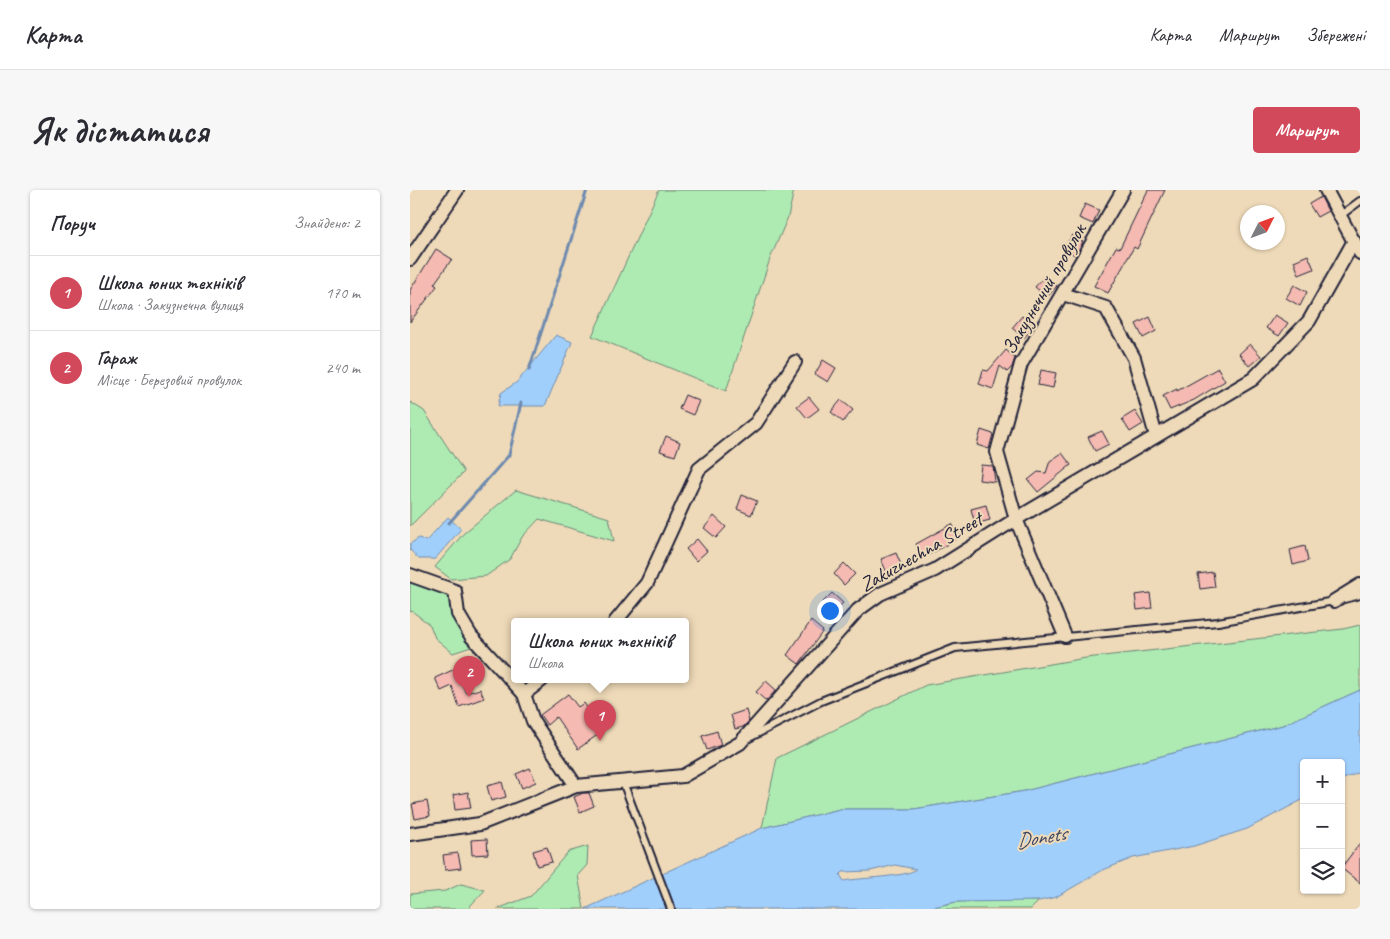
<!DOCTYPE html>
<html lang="uk">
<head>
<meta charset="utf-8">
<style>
  :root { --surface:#fff; --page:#f7f7f7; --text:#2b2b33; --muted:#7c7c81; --line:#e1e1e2; --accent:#d1495b }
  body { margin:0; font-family:Caveat,sans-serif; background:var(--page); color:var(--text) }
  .controls { position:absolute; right:15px; bottom:15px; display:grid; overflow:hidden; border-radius:5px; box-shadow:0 1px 4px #0004 }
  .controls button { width:45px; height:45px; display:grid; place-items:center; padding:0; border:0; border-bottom:1px solid var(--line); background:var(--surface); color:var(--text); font:25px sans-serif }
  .compass { position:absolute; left:830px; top:15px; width:45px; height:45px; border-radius:50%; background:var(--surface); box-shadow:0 1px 4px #0004; rotate:48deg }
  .you { position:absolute; left:419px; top:420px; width:18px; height:18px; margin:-12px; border:4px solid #fff; border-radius:50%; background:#1a73e8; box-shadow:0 0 0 8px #1a73e833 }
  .badge { display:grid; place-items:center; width:32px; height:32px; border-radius:50%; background:var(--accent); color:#fff; font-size:16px; font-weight:700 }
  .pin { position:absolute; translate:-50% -41px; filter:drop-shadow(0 1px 2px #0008) }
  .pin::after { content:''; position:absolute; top:26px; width:18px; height:15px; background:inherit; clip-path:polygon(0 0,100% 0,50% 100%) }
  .popup { position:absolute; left:101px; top:428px; width:178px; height:65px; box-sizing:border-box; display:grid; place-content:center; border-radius:5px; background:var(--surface); filter:drop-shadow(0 1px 4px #0005); font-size:16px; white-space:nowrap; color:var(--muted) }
  .popup b { font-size:19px; color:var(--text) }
  .popup::after { content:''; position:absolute; left:50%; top:100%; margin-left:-10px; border:10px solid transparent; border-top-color:var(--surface) }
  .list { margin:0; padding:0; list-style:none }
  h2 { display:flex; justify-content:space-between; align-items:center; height:65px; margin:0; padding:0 20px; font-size:21px }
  h2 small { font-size:16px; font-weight:400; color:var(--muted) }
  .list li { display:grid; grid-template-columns:32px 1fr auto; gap:15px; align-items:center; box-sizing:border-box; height:75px; padding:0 20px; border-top:1px solid var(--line) }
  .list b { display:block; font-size:19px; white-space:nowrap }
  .list p { margin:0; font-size:16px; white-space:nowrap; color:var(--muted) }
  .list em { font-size:16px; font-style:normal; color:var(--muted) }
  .icon { flex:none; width:28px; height:28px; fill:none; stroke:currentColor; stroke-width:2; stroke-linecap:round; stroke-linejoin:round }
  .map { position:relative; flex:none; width:950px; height:719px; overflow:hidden; border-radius:5px }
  header { display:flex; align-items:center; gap:30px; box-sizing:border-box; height:70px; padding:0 25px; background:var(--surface); border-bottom:1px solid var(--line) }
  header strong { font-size:24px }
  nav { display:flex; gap:28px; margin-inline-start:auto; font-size:18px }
  .intro { display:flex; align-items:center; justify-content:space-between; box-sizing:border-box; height:120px; padding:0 30px }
  h1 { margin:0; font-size:35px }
  .button { padding:12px 22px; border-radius:5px; background:var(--accent); color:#fff; font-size:18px; font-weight:700 }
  main { display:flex; gap:30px; padding:0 30px }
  aside { flex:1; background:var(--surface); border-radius:5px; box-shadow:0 1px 4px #0004 }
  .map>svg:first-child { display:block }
  .green { fill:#aeebb2; stroke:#688676 }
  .water { fill:#a1cffc; stroke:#6e8aaf; fill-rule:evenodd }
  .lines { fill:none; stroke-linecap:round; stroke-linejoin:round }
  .stream { stroke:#6e8aaf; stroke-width:3 }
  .building { fill:#f5bab1; stroke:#22223b }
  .lane-casing { stroke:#22223b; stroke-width:10 }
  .street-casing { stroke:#22223b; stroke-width:16 }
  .lane { stroke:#eedab8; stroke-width:6 }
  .street { stroke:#eedab8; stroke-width:12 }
  .labels { text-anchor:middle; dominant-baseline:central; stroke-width:4; stroke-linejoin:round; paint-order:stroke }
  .street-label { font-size:20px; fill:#22223b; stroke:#eedab8 }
  .water-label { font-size:21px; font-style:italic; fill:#3b4562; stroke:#eedab8 }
</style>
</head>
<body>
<header>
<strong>Карта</strong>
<nav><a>Карта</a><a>Маршрут</a><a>Збережені</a></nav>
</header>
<div class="intro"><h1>Як дістатися</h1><a class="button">Маршрут</a></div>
<main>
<aside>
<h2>Поруч<small>Знайдено: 2</small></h2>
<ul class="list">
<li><span class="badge">1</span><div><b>Школа юних техніків</b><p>Школа · Закузнечна вулиця</p></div><em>170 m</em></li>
<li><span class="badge">2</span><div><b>Гараж</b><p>Місце · Березовий провулок</p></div><em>240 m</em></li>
</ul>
</aside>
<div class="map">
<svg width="950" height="719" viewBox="0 0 950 719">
  <rect width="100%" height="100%" fill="#eedab8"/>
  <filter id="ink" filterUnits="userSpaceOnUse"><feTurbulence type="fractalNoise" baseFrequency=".02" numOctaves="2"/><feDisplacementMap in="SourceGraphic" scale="10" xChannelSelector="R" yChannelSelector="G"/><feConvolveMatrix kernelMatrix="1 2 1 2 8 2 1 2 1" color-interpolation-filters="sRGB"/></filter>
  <g filter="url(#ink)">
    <g class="green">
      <path d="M249,0h135l-6,27 -18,42 -44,132 -134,-55z"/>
      <path d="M0,212l14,9 40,61 -54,54z"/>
      <path d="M106,300l93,28 5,23 -75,-22 -17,18 -12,22 -24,17 -35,3 -16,-12 29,-34z"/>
      <path d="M0,385l45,16 16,45v11l-18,6 -18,-15 -5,-13 -18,-14 -2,1z"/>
      <path d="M950,435v65l-77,35 -258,66 -111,18h-74l-78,19 15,-70 149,-73 160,-27 257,-29z"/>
      <path d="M178,656l-1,19 -9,10 6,34h-87l34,-13 37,-44z"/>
      <path d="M51,694l24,6 -15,16v3h-60v-15l35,-3z"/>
      <path d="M594,710l35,1 -8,8h-107l32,-7z"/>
    </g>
    <g class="water">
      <path d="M146,145l16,7 -27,64h-47l3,-13 16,-11z"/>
      <path d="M38,327l13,12 -26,30h-16l-9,-9v-6l9,-6 7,3z"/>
      <path d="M950,500v82l-19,8v-17h-37v36l-57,30 -53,17 -61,12 -30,12 -47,27 -17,4 -83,1 -32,7h-339l177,-81 78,-19h74l111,-18 258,-66zM485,675l21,4c-7,8 -59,9 -72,12l-4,-6 3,-3 27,-1z"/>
    </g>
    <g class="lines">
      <g class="stream">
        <path d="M119,180l58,-180"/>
        <path d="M39,333l60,-68 12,-52"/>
      </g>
    </g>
    <g class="building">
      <path d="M738,0h17l-28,59 -3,-2 -26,46 -14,-7 22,-39 4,1z"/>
      <path d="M911,7l7,14 -11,6 -8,-13z"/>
      <path d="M675,14l14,6 -6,14 -14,-6z"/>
      <path d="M662,45l11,7 -8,13 -11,-6z"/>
      <path d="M26,59l16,10 -18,25 3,2 -27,36v-32z"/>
      <path d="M898,65l6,14 -15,6 -5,-14z"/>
      <path d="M635,86l12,10 -10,11 -12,-10z"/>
      <path d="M884,95l13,7 -7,14 -14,-8z"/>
      <path d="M865,125l13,8 -9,13 -13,-8z"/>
      <path d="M612,126l12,10 -10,12 -12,-10z"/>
      <path d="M740,127l6,14 -13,7 -7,-14z"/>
      <path d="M840,154l11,12 -12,10 -10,-12z"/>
      <path d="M596,160l9,8 -3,9 -5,5 -7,-6 -7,23 -14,-5 4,-14 5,1z"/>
      <path d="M413,170l13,8 -8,14 -13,-8z"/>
      <path d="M808,178l7,13 -31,19 -24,10 -7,-14 14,-7v2z"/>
      <path d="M631,180l15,3 -3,15 -15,-3z"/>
      <path d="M275,205l14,6 -6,14 -14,-6z"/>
      <path d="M399,207l10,12 -12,9 -10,-12z"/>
      <path d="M431,210l12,10 -10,12 -12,-10z"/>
      <path d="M725,221l8,13 -13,8 -8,-13z"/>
      <path d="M571,240l12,4 -4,15 -12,-4z"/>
      <path d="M692,241l7,13 -14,7 -7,-14z"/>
      <path d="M256,246l14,6 -5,14 -15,-5z"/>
      <path d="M652,263l9,12 -33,27 -10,-12 10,-8 8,1 4,-12z"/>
      <path d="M571,275l12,1 2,16 -16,-2z"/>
      <path d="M332,305l15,6 -6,14 -14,-6z"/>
      <path d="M576,315l4,15 -15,4 -4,-15z"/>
      <path d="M304,326l12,11 -10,11 -12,-10z"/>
      <path d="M542,334l8,13 -37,21 -7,-14z"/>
      <path d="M287,349l10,12 -11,10 -10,-12z"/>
      <path d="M895,356l3,15 -15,4 -3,-15z"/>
      <path d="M486,363l6,14 -15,6 -6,-14z"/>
      <path d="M434,373l11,11 -11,11 -10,-11z"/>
      <path d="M803,382l2,15 -15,2 -2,-15z"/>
      <path d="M422,403l11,10 -11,11 -11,-10z"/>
      <path d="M740,403l2,15 -15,2 -2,-15z"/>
      <path d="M401,431l12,10 -24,33 -12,-9z"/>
      <path d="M45,479l11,24 14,-4 4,9 -25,9 -7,-21 -11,5 -6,-13z"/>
      <path d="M356,491l10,9 -10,11 -10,-9z"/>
      <path d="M158,504l10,13 6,-4 19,28 -25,18 -22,-32 -9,8 -7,-10z"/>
      <path d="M336,520l3,11 -6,6 -8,2 -4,-14z"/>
      <path d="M307,541l4,14 -14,5 -5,-14z"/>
      <path d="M120,578l6,14 -14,6 -6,-14z"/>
      <path d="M92,592l4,15 -15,4 -4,-15z"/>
      <path d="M58,602l3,16 -16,2 -2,-15z"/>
      <path d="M173,603h6l5,13 -14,6 -6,-15z"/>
      <path d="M17,611l3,15 -15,3 -3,-15z"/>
      <path d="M77,649l1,15 -16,1 -1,-15z"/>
      <path d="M950,653v40l-19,-15z"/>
      <path d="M137,657l5,15 -15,4 -4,-15z"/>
      <path d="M48,663l3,15 -16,2 -2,-15z"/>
    </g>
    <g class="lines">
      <defs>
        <g id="lane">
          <path d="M931,25l19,-14"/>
          <path d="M934,409l16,-4"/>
          <path d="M339,548l72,-37 134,-53 263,-26 116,-21"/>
          <path d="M213,592l48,127"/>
        </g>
        <g id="street">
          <path d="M916,0l34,63"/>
          <path d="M0,69l47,-69"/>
          <path d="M653,104l43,14 28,50 22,78"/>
          <path d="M0,385l45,16 3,23 13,22 53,58 9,27 43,65"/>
          <path d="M924,411l26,-16"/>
          <path d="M205,432l32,-39 52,-114 57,-46 39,-61"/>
          <path d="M655,446l-49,-117 -19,-67 24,-88 102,-174"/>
          <path d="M114,504l18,-14"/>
          <path d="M0,644l70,-10 96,-38 107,-10 57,-33 118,-133 22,-16 55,-24 81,-51 237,-140 56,-58 45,-80"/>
        </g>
      </defs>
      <use href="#lane" class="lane-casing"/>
      <use href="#street" class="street-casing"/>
      <use href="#lane" class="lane"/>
      <use href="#street" class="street"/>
    </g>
  </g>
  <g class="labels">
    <g class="street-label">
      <text transform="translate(634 99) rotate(-60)">Закузнечний провулок</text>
      <text transform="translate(511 362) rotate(-30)">Zakuznechna Street</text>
    </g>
    <g class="water-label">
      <text transform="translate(631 647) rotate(-10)">Donets</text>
    </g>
  </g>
</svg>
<div class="controls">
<button>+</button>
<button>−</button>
<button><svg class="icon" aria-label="layers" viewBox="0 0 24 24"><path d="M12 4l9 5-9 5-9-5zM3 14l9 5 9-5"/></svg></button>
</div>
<svg class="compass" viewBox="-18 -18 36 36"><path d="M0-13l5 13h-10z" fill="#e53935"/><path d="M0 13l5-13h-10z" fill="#7c7c81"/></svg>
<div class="you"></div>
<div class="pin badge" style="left:190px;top:551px">1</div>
<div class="popup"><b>Школа юних техніків</b>Школа</div>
<div class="pin badge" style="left:59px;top:507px">2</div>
</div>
</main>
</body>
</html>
